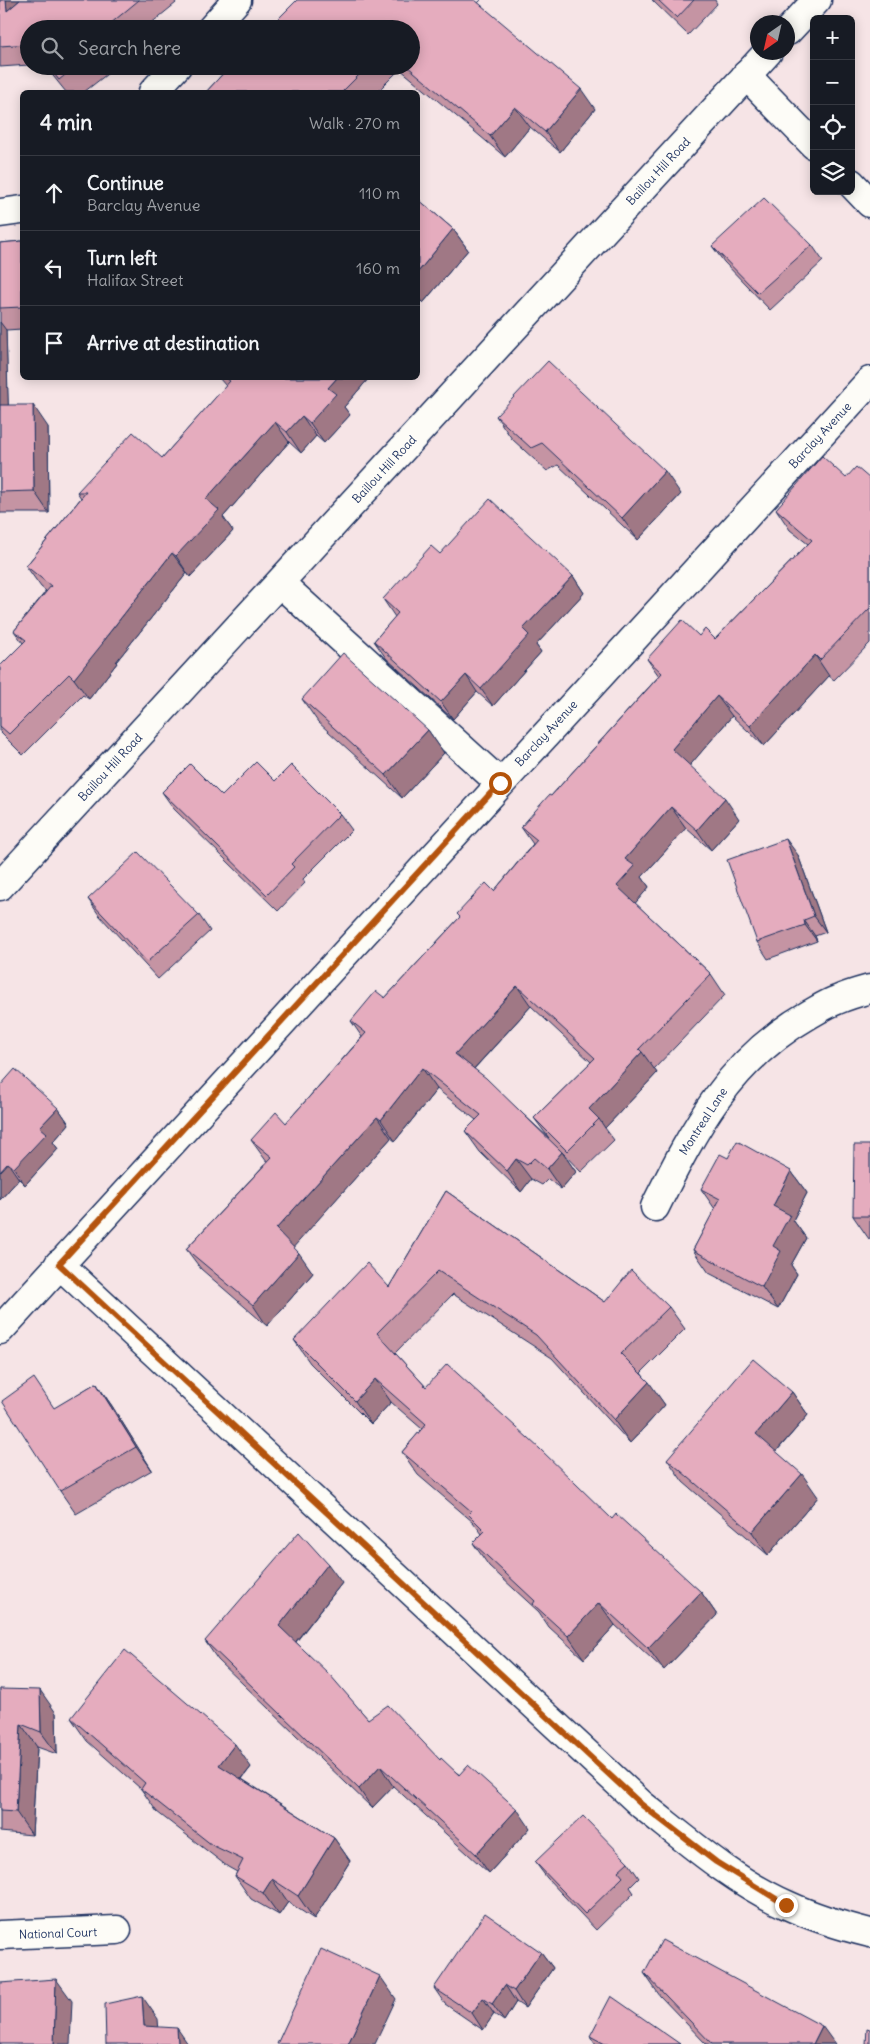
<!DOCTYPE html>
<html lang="en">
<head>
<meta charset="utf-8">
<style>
  :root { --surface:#171b24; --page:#20242c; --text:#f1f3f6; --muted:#9ea1a6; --line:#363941 }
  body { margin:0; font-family:Delius,sans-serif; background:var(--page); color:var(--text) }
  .controls { position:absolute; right:15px; top:15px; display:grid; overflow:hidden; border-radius:8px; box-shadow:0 2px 12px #0003 }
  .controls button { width:45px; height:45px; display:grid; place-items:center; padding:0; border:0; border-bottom:1px solid var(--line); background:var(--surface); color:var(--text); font:25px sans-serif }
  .compass { position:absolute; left:750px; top:15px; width:45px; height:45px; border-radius:50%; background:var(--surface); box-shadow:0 2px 12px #0003; rotate:214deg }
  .stop { position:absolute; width:15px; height:15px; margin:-11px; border:4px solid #b45309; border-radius:50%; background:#fff }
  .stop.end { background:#b45309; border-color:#fff; box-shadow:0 1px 5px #0008 }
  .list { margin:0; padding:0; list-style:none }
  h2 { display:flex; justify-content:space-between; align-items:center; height:65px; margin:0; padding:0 20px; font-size:21px }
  h2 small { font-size:16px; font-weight:400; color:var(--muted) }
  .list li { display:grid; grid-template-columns:32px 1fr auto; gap:15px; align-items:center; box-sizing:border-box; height:75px; padding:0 20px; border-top:1px solid var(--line) }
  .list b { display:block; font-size:19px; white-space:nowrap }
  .list p { margin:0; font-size:16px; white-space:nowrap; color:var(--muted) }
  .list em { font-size:16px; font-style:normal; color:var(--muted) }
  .icon { flex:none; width:28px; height:28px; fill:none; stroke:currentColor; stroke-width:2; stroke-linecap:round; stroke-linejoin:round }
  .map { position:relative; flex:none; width:870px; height:2044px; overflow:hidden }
  .search { position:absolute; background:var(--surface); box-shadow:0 2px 12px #0003; left:20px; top:20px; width:400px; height:55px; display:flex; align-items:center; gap:12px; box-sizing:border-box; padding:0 18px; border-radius:28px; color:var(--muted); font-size:19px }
  .panel { position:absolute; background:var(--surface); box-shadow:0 2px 12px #0003; left:20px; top:90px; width:400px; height:290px; border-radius:8px }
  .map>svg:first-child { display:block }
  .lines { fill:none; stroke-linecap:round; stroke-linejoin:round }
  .minor-casing { stroke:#1b2f5e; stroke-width:31 }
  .major-casing { stroke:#1b2f5e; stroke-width:31 }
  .minor { stroke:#fdfcf7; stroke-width:28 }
  .major { stroke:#fdfcf7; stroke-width:28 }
  .wall { fill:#c594a3; stroke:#1b2f5e; fill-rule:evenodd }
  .shaded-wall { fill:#a07885; stroke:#1b2f5e }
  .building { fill:#e5acbe; stroke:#1b2f5e }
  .route { stroke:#b45309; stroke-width:6 }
  .labels { text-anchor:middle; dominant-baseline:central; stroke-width:4.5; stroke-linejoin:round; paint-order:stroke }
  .street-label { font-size:12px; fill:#1b2f5e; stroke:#fdfcf7 }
</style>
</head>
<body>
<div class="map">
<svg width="870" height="2044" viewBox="0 0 870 2044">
  <rect width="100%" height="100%" fill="#f6e4e6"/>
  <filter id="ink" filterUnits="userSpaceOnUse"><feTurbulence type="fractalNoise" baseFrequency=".02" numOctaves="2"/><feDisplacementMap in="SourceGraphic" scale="10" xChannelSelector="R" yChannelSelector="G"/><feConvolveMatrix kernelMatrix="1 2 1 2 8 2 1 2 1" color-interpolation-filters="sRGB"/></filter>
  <g filter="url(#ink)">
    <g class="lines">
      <defs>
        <g id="minor">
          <path d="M211,29l26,-29"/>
          <path d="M746,75l68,70"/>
          <path d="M153,92l24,-26"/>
          <path d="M851,183l19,20"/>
          <path d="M0,213l22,-3"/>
          <path d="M280,583l220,200"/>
          <path d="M655,1207c40,-80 74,-147 155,-193 9,-5 18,-11 27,-14 11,-5 22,-8 33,-11"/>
          <path d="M59,1264l583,541c46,36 91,76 145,100 26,12 55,21 83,28"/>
          <path d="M0,1330l870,-949"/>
          <path d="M0,1935l117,-5"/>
        </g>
        <g id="major">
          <path d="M788,31l29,-31"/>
          <path d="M0,886l768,-834"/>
        </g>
      </defs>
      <use href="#minor" class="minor-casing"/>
      <use href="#major" class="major-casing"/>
      <use href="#minor" class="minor"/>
      <use href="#major" class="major"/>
    </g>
    <g class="wall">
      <path d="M0,0h174l2,3 -32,26h-115v36l-29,2z"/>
      <path d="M481,0l-3,3 117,106 -35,43 -30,-25 -25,30 -105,-88 -23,23h-171l24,-26h181z"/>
      <path d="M652,0h63l2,4 -29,31z"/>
      <path d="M45,66h62l4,5 -27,21h-18z"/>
      <path d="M418,199l35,30 15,21 -45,53 -5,-5z"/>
      <path d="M22,241v88l-16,1 2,75 40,22 1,86h-49v-270z"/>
      <path d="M812,245l11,16 -53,49 -46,-48 -12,-16z"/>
      <path d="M219,378h150l-25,29 6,8 -26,28 -8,-7 -15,17 -12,-11 -66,75 10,14 -43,46 -3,-4 -71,89 1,1 -28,36 -6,-4 -60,60 -23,-23v-66l23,-23 -9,-12 32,-40 -5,-4 -15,-21 55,-68 -4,-6 85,-34 64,-72z"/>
      <path d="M496,416l185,78 -43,46 -80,-75 -11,6 -35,-32z"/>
      <path d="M846,478l24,1v164l-36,37 -5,-4 -65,70 -32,-30 -43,50 50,53 -28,31 -25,-22 -44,49 7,10 -14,16 76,71 14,21 -71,74 3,4 -52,55 9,12 -33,32 -19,-20 14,20 -15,17 -13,-10 -6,6 -11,-6 -10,13 -41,-40 -15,-21 11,-11 -39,-31 -42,52 -4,-3 -98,109 20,26 -46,53 -66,-57 -15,-20 81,-87 -16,-22 35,-17 76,-86 -11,-16 34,-23 75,-81 -3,-3 37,-23 39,-47 -12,-17 30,-31 108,-120 -12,-17 52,-23 16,3 93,-95 -18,-14 -14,-21zM531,1006l60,56 -57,56 15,20 -75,-69z"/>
      <path d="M440,554l133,22 11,17 -48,52 5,7 -48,54 -16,-14 -24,27 -67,-61 -12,-17 21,-24 -12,-18z"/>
      <path d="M302,699l126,31 16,23 -42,45 -84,-76z"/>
      <path d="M275,781l65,33 12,16 -49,49 2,4 -27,28 -104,-102 -12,-17 60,4z"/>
      <path d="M798,855l28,77 -11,4 2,5 -49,18 -11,-17z"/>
      <path d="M88,899l111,16 11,16 -52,48 -59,-64z"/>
      <path d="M0,1086l58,22 11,16 -16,18 5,7 -33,36 -6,-6 -19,21z"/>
      <path d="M870,1145v94h-1l-16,-23z"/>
      <path d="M728,1158l63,13 16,22 -14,27 13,18 -15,27 6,9 -19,35 -69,-36 -16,-23 22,-41 -14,-20z"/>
      <path d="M446,1191l159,111 64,5 16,22 -44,44 24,32 -35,38 -78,-85 -99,-64 -58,59 31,34 186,132 89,73 16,23 -53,55 -49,-45 -31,34 -35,-32 -10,-15 -50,-46 -16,-23 9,-9 -9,-12 -55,-47 -16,-23 20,-23 -31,-27 -20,22 -61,-61 -16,-23 95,-53z"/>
      <path d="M96,1383l16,23 40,64 -76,44 -16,-23 -5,-83z"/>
      <path d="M792,1392l16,23 -32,37 42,45 -50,58 -85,-73 -16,-23z"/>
      <path d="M342,1583l-46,59 72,77 72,41 90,68 -41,45 -96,-87 -21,22 -154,-148 -13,-19z"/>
      <path d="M0,1689l56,24 1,41 -20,-7 -5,88 -32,-3z"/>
      <path d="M71,1718l180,49 -9,12 92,59 16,23 -36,58 -26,-17 -9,13 -28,-16 -16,-23 2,-4 -9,-5 -71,-55 -16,-23 -54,-48z"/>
      <path d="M535,1862h93l11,16 -9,9 4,6 -38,37 -49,-52z"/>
      <path d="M541,1952l12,16 -28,40 -9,-6 -12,19 -10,-7 -11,16 -38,-26 -11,-16z"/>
      <path d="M644,1973l191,71h-129l-46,-48z"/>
      <path d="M590,2036l90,8h-85z"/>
    </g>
    <g class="shaded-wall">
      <path d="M6,0h14l-13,11z"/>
      <path d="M581,89l14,20 -35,43 -15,-20z"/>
      <path d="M515,107l15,20 -25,30 -15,-21z"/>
      <path d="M453,229l15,21 -45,53 -5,-8v-23z"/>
      <path d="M0,322l6,8 3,97 -9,-13z"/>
      <path d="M337,378h32l-25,29 6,8 -26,28 -14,-20 18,-35z"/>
      <path d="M33,405l15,22 1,86 -15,-22z"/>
      <path d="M302,416l14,20 -15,17 -14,-21z"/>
      <path d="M275,422l14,20 -66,75 10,14 -43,46 -14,-21 30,-57z"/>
      <path d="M665,471l16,23 -43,46 -16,-22z"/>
      <path d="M172,553l15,20 -71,89 1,1 -28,36 -15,-20 28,-37z"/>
      <path d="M573,576l11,17 -48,52 5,7 -48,54 -12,-17 42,-60z"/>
      <path d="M815,655l14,21 -65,70 -14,-20z"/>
      <path d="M466,675l11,17 -24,27 -12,-17z"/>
      <path d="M717,696l15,20 -46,54 -14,-21z"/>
      <path d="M428,730l16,23 -42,45 -16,-23z"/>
      <path d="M725,798l14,21 -28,31 -14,-20z"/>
      <path d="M671,807l15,21 -44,49 7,10 -17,20 -15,-21 8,-27z"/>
      <path d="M786,839l12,16 28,77 -12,-16z"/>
      <path d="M804,920l11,16 2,5 -12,-16z"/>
      <path d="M517,986l14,20 -62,68 -14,-20z"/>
      <path d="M642,1052l15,21 -52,55 -6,-9 -10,-10z"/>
      <path d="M422,1068l15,21 -42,52 -14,-21z"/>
      <path d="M58,1108l11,16 -16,18 5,7 -33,36 -11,-17 26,-41z"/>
      <path d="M377,1117l14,21 -100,112 -15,-21z"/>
      <path d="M562,1152l14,20 -15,17 -14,-20z"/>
      <path d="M516,1159l15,20 -10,13 -14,-21z"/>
      <path d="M8,1163l11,16 -19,21v-28z"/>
      <path d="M791,1171l16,22 -14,27 13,18 -15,27 6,9 -19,35 -16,-22 11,-81z"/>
      <path d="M299,1253l14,20 -46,53 -14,-21z"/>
      <path d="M375,1379l16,23 -20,22 -16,-23z"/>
      <path d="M649,1382l16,23 -35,38 -16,-23z"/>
      <path d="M96,1383l16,23 40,64 -16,-23z"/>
      <path d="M792,1392l16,23 -37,42 -15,-23z"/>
      <path d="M802,1474l16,23 -50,58 -16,-23z"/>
      <path d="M328,1564l14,19 -49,62 -14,-19z"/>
      <path d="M701,1592l16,23 -53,55 -16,-22z"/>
      <path d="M599,1603l16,22 -31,34 -16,-23z"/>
      <path d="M40,1690l16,23 1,41 -16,-22z"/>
      <path d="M21,1724l16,23 -5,88 -16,-23z"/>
      <path d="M235,1744l16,23 -16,20 -16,-22z"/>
      <path d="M380,1766l13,20 -21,22 -13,-19z"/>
      <path d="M517,1809l13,19 -41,45 -13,-19z"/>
      <path d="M334,1838l16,23 -36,58 -16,-23z"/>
      <path d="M272,1879l16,23 -9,13 -16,-22z"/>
      <path d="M541,1952l12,16 -28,40 -11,-17z"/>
      <path d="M380,1976l16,23 -21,45h-27z"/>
      <path d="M56,1979l16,22 -2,43h-16z"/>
      <path d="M505,1985l11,17 -12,19 -12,-17z"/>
      <path d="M142,1996l16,23 2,25 -16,-18z"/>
      <path d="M483,1998l11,16 -11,16 -11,-17z"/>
      <path d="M822,2026l13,18h-22z"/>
      <path d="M177,2028l11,16h-10z"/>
    </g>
    <g class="building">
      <path d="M0,0h6l1,11 13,-11h119l-35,29h-75v15l-29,2z"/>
      <path d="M297,0h178l106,89 -36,43 -30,-25 -25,29 -83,-70h4v-37h-143z"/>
      <path d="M658,0h36l-17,18z"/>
      <path d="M48,66h28l-17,14z"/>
      <path d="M230,66h138l-26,26h-136z"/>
      <path d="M764,198l48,47 -54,48 -46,-47z"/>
      <path d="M418,199l35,30 -35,43z"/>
      <path d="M22,241v66l-22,1v-65z"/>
      <path d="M548,361l117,110 -43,47 -80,-75 -11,5 -35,-32z"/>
      <path d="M226,378h111l-9,10 8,6 -26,29 -8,-7 -15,16 -12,-10 -69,77 13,11 -43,46 -4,-3 -70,89 1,1 -29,36 -5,-5 -60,60 -9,-8v-60l26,-26 -12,-9 37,-45 -25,-20 60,-74h-9l56,-60 29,26 68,-77z"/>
      <path d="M0,405h33l1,86 -34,1z"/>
      <path d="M822,456l24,22 10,-11 14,12v129l-50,52 -5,-5 -65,71 -33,-30 -45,53 53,49 -28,32 -26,-23 -46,52 10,7 -18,20 94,88 -72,75 3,3 -53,57 10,10 -32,32 -33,-33 61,-60 -78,-72 -62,68 31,24 76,74 -15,17 -13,-11 -7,7 -11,-6 -9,12 -42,-40 16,-16 -59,-47 -41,52 -4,-3 -101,112 23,24 -46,52 -67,-56 86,-92 -21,-17 25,-28 10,11 80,-90 -15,-12 25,-30 9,7 75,-81 -3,-3 29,-31 8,8 43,-51 -16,-13 28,-32 2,1 111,-123 -15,-14 35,-39 17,16 6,-7 10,10 97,-99 -36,-31z"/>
      <path d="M490,499l83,77 -50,53 6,6 -48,54 -15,-14 -25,27 -67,-61 24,-28 -15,-14 48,-53 9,8z"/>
      <path d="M343,653l85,77 -42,45 -84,-76z"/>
      <path d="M256,762l19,19 16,-16 49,49 -49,50 3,3 -27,28 -105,-103 28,-28 32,32z"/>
      <path d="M786,839l28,77 -10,4 1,5 -48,17 -30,-82z"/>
      <path d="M138,852l61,63 -52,47 -59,-63z"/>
      <path d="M15,1069l43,39 -18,19 7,6 -33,35 -6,-5 -8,9v-86z"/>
      <path d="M737,1141l54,30 -18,35 17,9 -17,31 8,5 -19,36 -69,-37 27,-51 -19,-10 19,-35 8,4z"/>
      <path d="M854,1145h16v71h-17z"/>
      <path d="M446,1191l159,111 26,-32 38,37 -48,47 28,28 -35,38 -78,-85 -98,-64 -61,62 49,54 21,-23 93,85 72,70 4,-5 85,78 -53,56 -49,-45 -31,33 -35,-32 2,-3 -62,-58 12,-12 -17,-17 3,-3 -69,-59 24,-28 -51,-45 -20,22 -61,-61 73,-77 22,24z"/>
      <path d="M753,1359l39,33 -36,42 46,40 -50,58 -85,-73z"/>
      <path d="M34,1378l20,30 42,-25 40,64 -76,44 -58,-90z"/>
      <path d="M299,1532l29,32 -49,62 51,49 38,44 20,-14 52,55 1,-2 18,17 9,-10 49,44 -41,45 -96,-88 -21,23 -154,-148z"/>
      <path d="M125,1650l110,94 -16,21 115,73 -36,58 -26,-17 -9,14 -28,-17 8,-16 -31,-15 -71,-56 4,-6 -74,-65z"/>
      <path d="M0,1689l40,1 1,42 -20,-8 -5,88 -16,-1z"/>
      <path d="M583,1816l45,46 -10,9 5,6 -38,37 -50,-52z"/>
      <path d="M485,1913l56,39 -27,39 -9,-6 -13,19 -9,-6 -11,15 -38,-25z"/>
      <path d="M662,1940l160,86 -9,18h-101l-68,-71z"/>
      <path d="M321,1949l59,27 -32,68h-71z"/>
      <path d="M56,1979l-2,65h-54v-61z"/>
      <path d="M142,1996l2,30 33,2 1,16h-72l-1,-40z"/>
      <path d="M611,1996l69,48h-75l-15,-8z"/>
      <path d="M867,2028l3,1v15h-4z"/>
    </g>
  </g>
  <g class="lines" filter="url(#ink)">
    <path class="route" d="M500,783l-441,481 583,541 74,57 70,43"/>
  </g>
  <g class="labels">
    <g class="street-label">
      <text transform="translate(658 171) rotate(-47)">Baillou Hill Road</text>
      <text transform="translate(820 435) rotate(-47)">Barclay Avenue</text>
      <text transform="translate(384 469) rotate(-47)">Baillou Hill Road</text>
      <text transform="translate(546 733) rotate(-47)">Barclay Avenue</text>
      <text transform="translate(110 767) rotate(-47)">Baillou Hill Road</text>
      <text transform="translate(703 1121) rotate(-57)">Montreal Lane</text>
      <text transform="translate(58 1933) rotate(-2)">National Court</text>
    </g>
  </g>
</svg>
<div class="controls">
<button>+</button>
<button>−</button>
<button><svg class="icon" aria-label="locate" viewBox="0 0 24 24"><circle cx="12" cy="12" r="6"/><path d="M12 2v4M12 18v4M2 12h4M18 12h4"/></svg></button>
<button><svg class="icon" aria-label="layers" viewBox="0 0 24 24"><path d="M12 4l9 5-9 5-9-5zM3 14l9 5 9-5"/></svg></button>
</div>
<svg class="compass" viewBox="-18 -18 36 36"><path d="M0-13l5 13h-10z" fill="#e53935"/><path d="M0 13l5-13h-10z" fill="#9ea1a6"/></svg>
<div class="stop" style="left:500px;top:783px"></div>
<div class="stop end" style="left:786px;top:1905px"></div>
<div class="search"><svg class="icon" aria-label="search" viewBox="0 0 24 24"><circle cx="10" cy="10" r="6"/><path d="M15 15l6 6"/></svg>Search here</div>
<section class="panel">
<h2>4 min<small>Walk · 270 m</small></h2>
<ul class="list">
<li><svg class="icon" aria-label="ahead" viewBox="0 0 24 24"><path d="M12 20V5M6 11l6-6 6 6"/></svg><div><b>Continue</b><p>Barclay Avenue</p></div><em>110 m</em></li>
<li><svg class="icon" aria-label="left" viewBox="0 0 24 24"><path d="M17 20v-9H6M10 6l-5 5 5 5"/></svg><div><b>Turn left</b><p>Halifax Street</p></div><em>160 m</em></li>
<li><svg class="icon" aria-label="arrive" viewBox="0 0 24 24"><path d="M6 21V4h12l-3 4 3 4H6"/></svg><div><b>Arrive at destination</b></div></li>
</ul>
</section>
</div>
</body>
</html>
